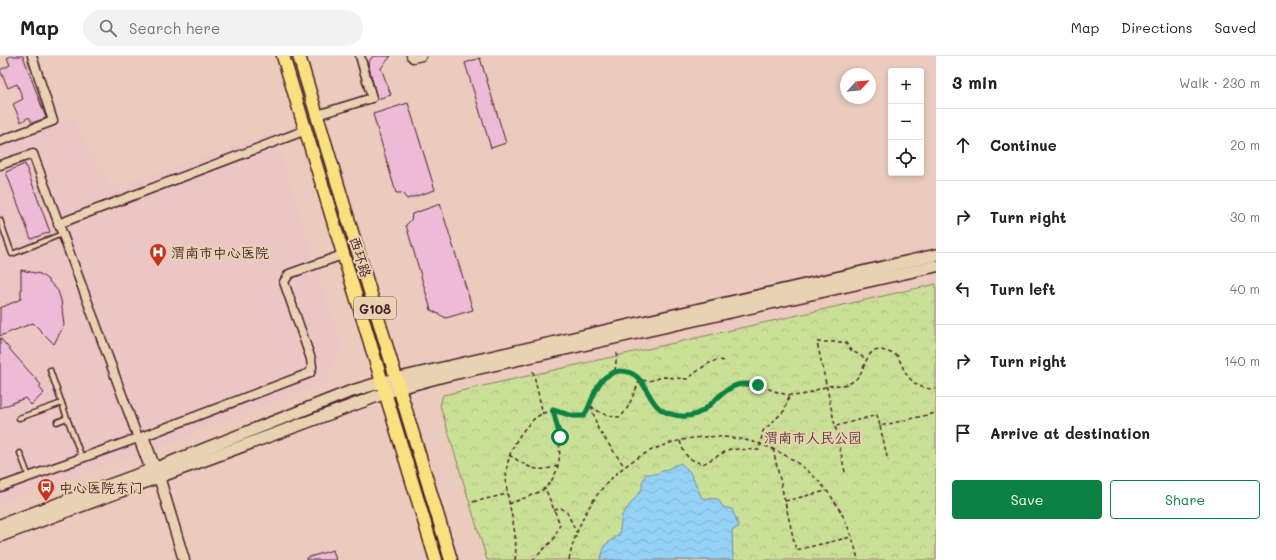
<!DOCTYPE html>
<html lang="en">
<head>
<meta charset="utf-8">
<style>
  :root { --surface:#fff; --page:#f2f2f2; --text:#202124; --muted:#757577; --line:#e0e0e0; --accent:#0b8043 }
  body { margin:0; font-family:Mali,"LXGW WenKai TC",sans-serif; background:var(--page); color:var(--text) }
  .controls { position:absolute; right:12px; top:12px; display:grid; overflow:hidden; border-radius:4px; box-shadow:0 2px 6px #0003 }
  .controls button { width:36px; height:36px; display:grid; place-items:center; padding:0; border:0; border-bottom:1px solid var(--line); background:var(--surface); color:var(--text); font:20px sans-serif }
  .compass { position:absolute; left:840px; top:12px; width:36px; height:36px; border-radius:50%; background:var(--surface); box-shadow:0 2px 6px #0003; rotate:64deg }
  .stop { position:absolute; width:12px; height:12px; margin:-9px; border:3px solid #0b8043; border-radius:50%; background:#fff }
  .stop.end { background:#0b8043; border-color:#fff; box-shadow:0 1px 4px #0008 }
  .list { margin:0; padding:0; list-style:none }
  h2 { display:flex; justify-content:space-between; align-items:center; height:52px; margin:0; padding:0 16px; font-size:17px }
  h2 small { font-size:13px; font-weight:400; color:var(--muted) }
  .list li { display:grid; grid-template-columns:26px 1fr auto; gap:12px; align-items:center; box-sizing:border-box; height:72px; padding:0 16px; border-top:1px solid var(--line) }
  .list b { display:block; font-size:15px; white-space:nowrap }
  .list em { font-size:13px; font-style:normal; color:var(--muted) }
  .actions { display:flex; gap:8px; padding:12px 16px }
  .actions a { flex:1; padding:9px 0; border:1px solid var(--accent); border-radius:4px; text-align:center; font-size:14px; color:var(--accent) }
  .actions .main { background:var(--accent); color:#fff }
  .icon { flex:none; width:22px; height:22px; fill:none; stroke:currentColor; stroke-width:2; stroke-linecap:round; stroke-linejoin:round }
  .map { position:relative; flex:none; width:936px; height:504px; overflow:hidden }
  header { display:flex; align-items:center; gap:24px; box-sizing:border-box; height:56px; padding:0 20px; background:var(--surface); border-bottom:1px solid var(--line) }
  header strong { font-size:19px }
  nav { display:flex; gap:22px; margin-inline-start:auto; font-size:14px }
  .search { width:280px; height:36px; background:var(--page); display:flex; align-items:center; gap:10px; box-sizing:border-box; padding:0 14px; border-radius:22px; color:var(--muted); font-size:15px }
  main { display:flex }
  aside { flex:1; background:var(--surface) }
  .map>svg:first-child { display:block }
  .built { fill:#ebc6c5 }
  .park { fill:url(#park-crowns); stroke:#8a8060 }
  .water { fill:url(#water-waves); stroke:#768aa4 }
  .building { fill:#edbad8; stroke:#4a1f2b }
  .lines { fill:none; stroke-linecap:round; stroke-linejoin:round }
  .service-casing { stroke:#4a1f2b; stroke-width:7 }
  .minor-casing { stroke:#4a1f2b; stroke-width:11 }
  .tertiary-casing { stroke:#4a1f2b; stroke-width:13 }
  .secondary-casing { stroke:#4a1f2b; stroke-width:14 }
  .primary-casing { stroke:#4a1f2b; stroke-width:15 }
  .path { stroke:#4a1f2b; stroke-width:1.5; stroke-dasharray:4 3; stroke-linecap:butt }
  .service { stroke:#e9d2b2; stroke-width:4 }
  .minor { stroke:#e9d2b2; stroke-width:8 }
  .tertiary { stroke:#e9d2b2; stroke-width:10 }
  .secondary { stroke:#e9d2b2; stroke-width:11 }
  .primary { stroke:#fae180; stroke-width:12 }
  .route { stroke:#0b8043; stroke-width:5 }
  .labels { text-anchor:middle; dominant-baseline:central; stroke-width:4; stroke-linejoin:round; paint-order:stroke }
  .shield { fill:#e9d2b2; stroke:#7a5554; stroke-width:1 }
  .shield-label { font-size:13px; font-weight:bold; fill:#4a1f2b }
  .poi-label { font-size:14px; fill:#4a1f2b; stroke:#e9d2b2; text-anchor:start }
  .street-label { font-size:14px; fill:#4a1f2b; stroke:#e9d2b2 }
  .park-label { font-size:14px; fill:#5d3c3b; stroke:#e9d2b2 }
</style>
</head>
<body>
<header>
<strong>Map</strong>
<div class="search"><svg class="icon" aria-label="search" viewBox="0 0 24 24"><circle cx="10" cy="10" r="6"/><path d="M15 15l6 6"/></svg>Search here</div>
<nav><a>Map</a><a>Directions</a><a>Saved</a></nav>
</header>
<main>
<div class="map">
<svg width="936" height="504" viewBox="0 0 936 504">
  <defs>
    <pattern id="park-crowns" width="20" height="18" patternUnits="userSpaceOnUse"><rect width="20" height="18" fill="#cae096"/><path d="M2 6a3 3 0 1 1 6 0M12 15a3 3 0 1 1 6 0" fill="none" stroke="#afc081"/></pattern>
    <pattern id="water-waves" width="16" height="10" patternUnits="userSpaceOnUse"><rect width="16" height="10" fill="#94d2f5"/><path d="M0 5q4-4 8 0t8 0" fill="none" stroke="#81b4d2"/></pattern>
  </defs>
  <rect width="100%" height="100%" fill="#eacbbd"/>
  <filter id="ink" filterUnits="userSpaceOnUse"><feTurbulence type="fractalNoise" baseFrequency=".025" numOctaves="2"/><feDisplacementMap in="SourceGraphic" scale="8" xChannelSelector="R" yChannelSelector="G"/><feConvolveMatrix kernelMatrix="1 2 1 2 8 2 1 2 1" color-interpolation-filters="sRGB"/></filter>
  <g filter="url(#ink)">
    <path class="built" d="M72,62l38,70 164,-54 67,212 -16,35 -165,66 -160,56v-358z"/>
    <path class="park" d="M936,228v276h-449l-47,-155 3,-10z"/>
    <path class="water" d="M681,407l9,9 12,26 16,1 5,8 9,2 7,18 -7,3 1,30h-133l5,-15 14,-10 3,-20 20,-26v-6l4,-9h10z"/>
    <g class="building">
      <path d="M11,0h12l23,62 -14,5 -3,-6 -8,5 -8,-18 10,-5 -6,-15 -9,4 -8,-18 10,-5 -3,-7z"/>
      <path d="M373,0h18l-10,12 10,27 -14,4 -9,-36z"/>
      <path d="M480,2l26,85 -15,5 -26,-85z"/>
      <path d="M408,47l27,87 -28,9 -5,-6h-6l-23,-79z"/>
      <path d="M25,108l25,68 -19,7 -25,-67z"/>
      <path d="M440,148l33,106 -27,8 -15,-8 -25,-85 5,-5 1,-6z"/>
      <path d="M21,214l19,4 7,5 11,12 3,9 3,25 -10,19 -21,-21 -33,13v-28l21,-9z"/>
      <path d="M0,282l41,47 -2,2 5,6 -13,12 -6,-7 -25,10z"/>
      <path d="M333,494l3,10h-30v-2z"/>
    </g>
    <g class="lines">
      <defs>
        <g id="service">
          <path d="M0,164l12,34 50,-20"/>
          <path d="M50,314l17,48"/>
          <path d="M19,362l43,-15"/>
          <path d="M57,366l10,-4 15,40"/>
          <path d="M20,397l9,24"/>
        </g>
        <g id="minor">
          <path d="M411,0l2,2 9,-2"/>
          <path d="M317,59l55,-17 -12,-42"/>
          <path d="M0,85l53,-20 -21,-65"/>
          <path d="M0,109l33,-11 105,284 -138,49"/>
          <path d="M58,168l248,-94"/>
          <path d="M144,380l166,-63 2,-6 -1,-8 -27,-77 5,-8 56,-20"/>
          <path d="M150,414l-12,-32 6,-2 12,32"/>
        </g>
        <path id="tertiary" d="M157,414l27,90"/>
        <g id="secondary">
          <path d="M0,469l156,-57 193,-76 33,-10 554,-127"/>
          <path d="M0,480l399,-148 45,-12 492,-110"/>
        </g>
        <g id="primary">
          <path d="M283,0l153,504"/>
          <path d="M299,0l152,504"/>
        </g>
      </defs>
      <use href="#service" class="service-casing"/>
      <use href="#minor" class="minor-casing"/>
      <use href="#tertiary" class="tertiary-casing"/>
      <use href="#secondary" class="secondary-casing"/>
      <use href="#primary" class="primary-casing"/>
      <g class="path">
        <path d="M533,315l10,43"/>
        <path d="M615,315l2,-18"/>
        <path d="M591,350c10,8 17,11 30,11l7,-10 12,-27 9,1 15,-4 23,2 20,-15 10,-4 10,1"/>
        <path d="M591,350l7,23 26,37"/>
        <path d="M836,370l41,-11 3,11 56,-13"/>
        <path d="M880,370l8,35"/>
        <path d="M680,385c5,16 8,18 23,23l27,-15 29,1 4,-19 21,-20 5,-15"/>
        <path d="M773,393l23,101 55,-13"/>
        <path d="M509,399c19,11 25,19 48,11"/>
        <path d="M845,416l-28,-130h28l6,8 15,9"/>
        <path d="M785,445l41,-10"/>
        <path d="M473,446l34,-8"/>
        <path d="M509,448c9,-4 30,-10 37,-17 21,-20 13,-53 7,-76"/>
        <path d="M554,454l7,-2 6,4 9,20"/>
        <path d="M515,504c6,-49 -28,-81 8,-129 8,-10 15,-18 29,-20 7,-1 14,4 20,5 4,1 8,0 12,0 7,-11 9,-25 17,-35 4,-5 12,-10 18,-10 24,0 25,20 38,35 5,6 14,8 22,9 30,5 33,-24 59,-30 24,-6 43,16 67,9 7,-2 13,-5 20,-7 9,-3 18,0 27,-5 20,-12 7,-45 46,-26 7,19 16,34 38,33"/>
        <path d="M533,504l21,-21 6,-15 -15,-36"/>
        <path d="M569,504c34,-165 256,-164 289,0"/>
      </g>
      <use href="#service" class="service"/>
      <use href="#minor" class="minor"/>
      <use href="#tertiary" class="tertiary"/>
      <use href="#secondary" class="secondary"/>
      <use href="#primary" class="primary"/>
    </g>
  </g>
  <g class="lines" filter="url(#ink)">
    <path class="route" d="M560,381l-7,-27 20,6h11c7,-11 10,-27 18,-36 4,-4 12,-9 18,-9 24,0 24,22 38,36 6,6 20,10 28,9 22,0 31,-25 51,-31 7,-2 15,-1 21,0"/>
  </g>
  <defs>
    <symbol id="hospital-pin" viewBox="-11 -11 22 30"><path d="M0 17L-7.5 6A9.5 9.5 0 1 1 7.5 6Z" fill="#c8321e" stroke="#e9d2b2"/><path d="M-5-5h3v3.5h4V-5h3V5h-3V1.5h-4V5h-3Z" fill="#fff"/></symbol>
    <symbol id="bus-pin" viewBox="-11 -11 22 30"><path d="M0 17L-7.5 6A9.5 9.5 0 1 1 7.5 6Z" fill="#c8321e" stroke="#e9d2b2"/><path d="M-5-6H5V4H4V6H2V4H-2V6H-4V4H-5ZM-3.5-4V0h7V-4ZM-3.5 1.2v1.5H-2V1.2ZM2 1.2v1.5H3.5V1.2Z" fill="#fff"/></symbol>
  </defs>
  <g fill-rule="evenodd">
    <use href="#hospital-pin" x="148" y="186" width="20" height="27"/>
    <use href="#bus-pin" x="36" y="421" width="20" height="27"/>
  </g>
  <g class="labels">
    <rect class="shield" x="354" y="241" width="42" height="22" rx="3"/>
    <g class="shield-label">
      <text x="375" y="252">G108</text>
    </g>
    <g class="poi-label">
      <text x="171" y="196">渭南市中心医院</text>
      <text x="59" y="431">中心医院东门</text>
    </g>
    <g class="street-label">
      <text transform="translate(361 201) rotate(73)">西环路</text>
    </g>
    <g class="park-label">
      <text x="813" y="381">渭南市人民公园</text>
    </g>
  </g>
</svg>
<div class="controls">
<button>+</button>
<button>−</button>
<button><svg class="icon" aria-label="locate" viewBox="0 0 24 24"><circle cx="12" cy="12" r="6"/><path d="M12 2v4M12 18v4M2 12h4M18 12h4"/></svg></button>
</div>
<svg class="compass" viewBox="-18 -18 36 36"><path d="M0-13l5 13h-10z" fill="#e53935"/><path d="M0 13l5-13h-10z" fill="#757577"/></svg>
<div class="stop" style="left:560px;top:381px"></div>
<div class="stop end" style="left:758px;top:329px"></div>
</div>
<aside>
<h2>3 min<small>Walk · 230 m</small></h2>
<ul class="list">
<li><svg class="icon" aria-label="ahead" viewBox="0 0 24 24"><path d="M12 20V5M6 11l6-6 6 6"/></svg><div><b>Continue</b></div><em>20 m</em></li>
<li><svg class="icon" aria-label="right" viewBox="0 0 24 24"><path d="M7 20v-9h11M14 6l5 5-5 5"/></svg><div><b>Turn right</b></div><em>30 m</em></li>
<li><svg class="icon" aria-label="left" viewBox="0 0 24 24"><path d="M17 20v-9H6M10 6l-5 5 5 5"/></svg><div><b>Turn left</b></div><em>40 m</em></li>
<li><svg class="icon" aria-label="right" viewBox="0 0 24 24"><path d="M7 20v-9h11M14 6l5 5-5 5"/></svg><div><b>Turn right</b></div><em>140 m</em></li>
<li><svg class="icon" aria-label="arrive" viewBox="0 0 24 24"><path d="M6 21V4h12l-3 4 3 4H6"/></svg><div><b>Arrive at destination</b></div></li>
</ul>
<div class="actions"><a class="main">Save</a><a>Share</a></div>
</aside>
</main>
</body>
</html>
